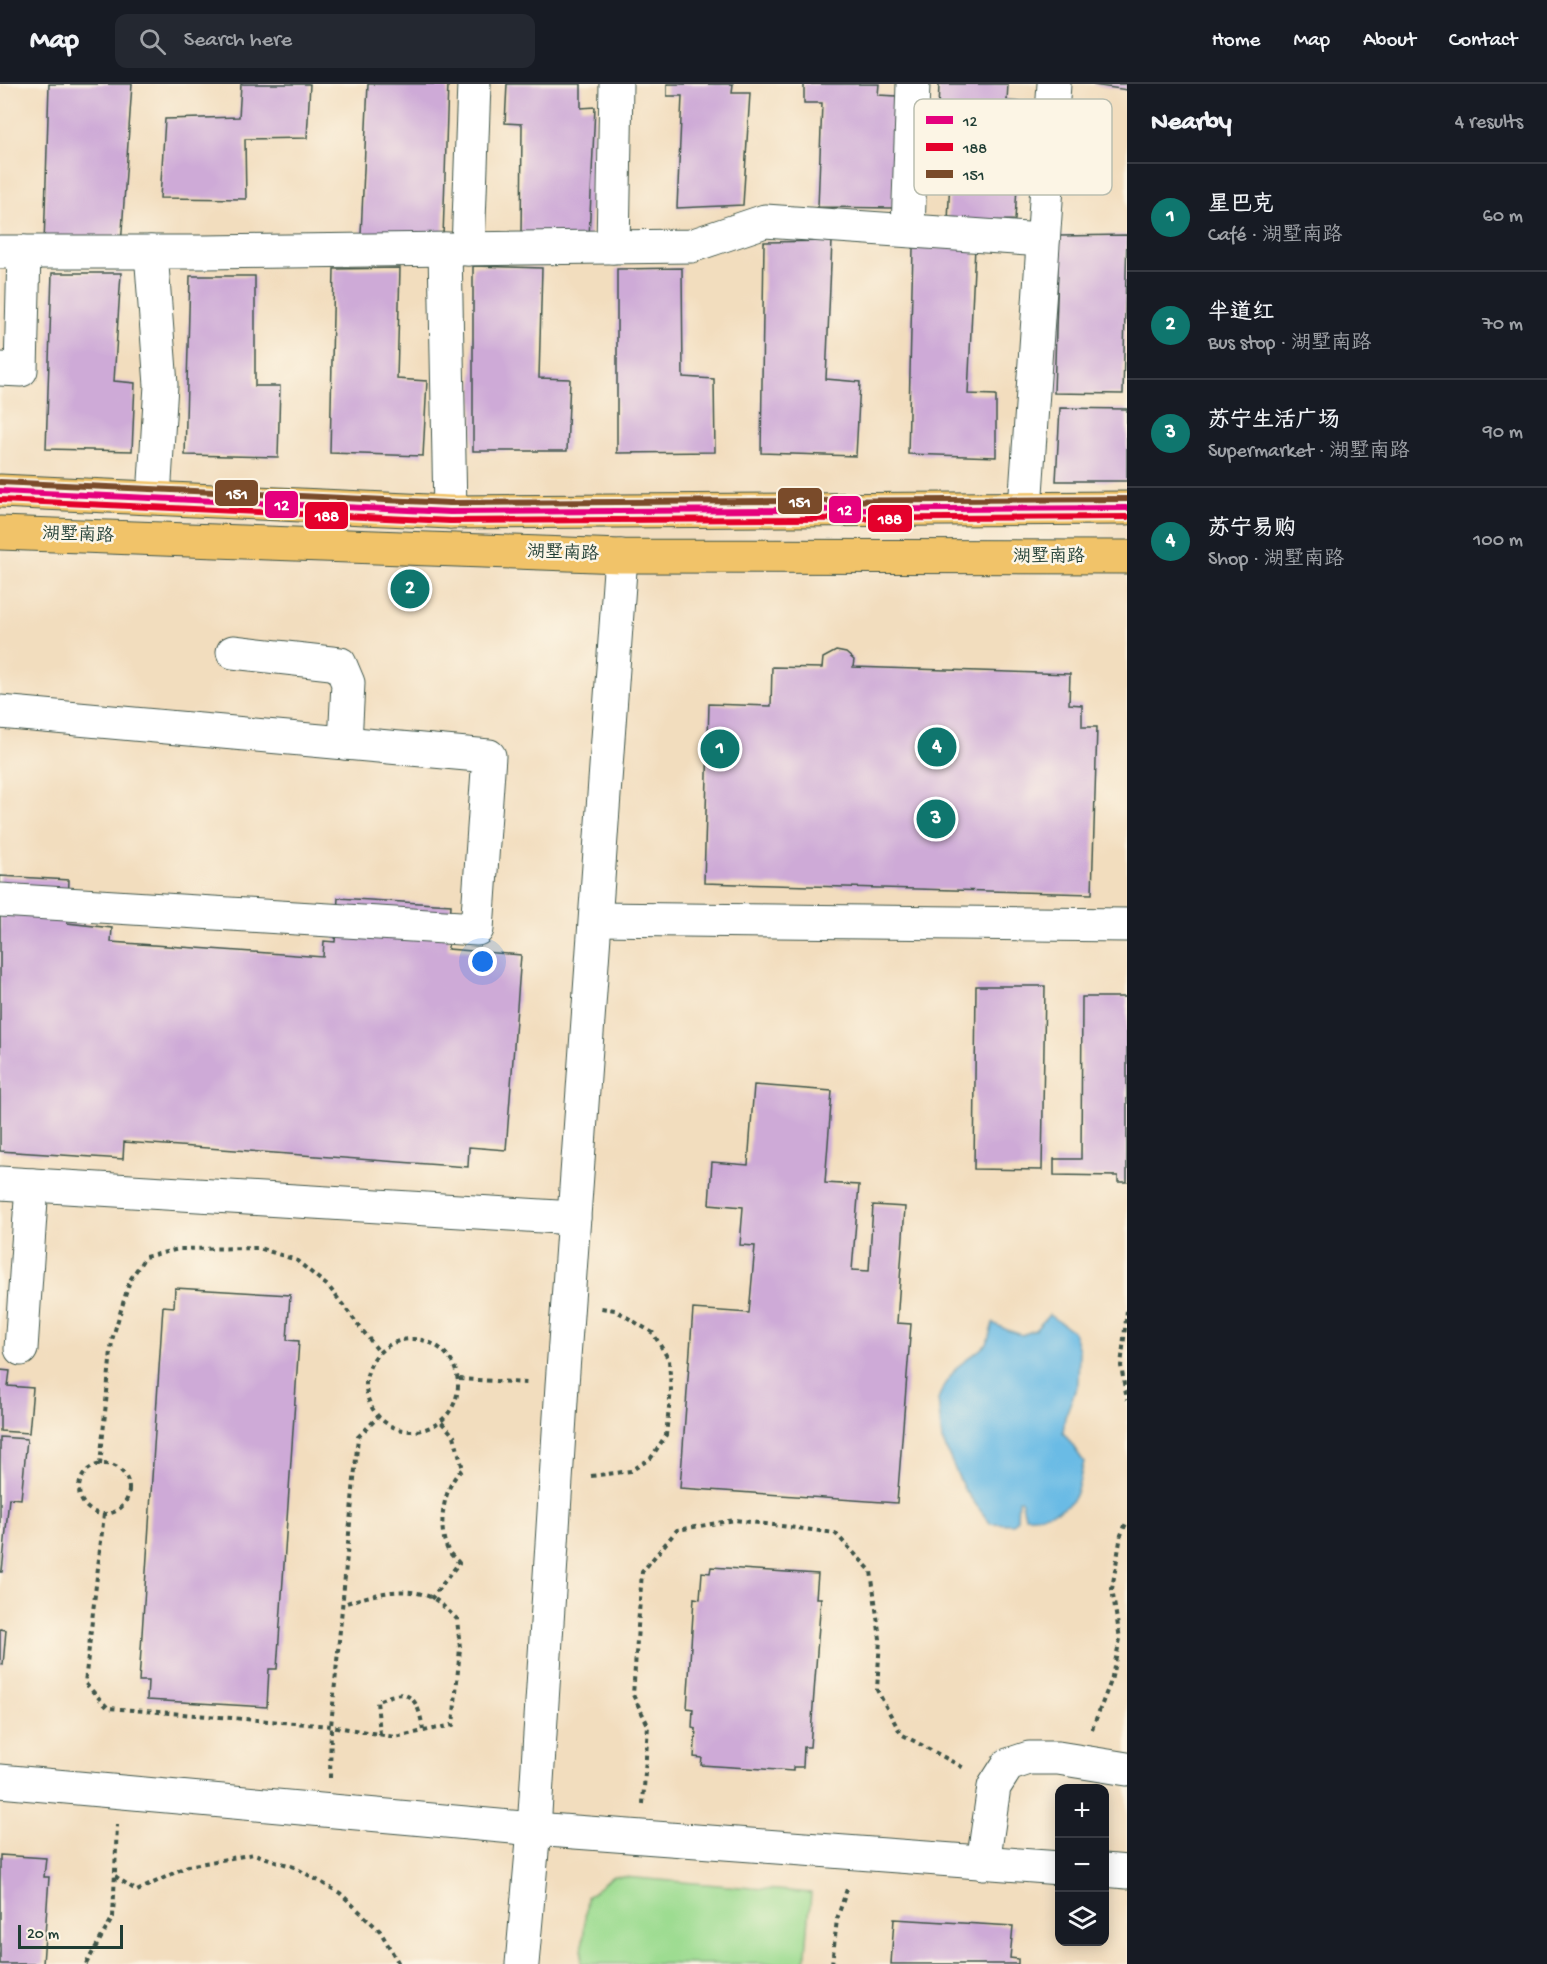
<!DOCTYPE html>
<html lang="en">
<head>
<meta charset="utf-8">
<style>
  :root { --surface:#171b24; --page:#242831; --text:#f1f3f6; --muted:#9ea1a6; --line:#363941; --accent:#0f766e }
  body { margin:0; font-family:"Gochi Hand","LXGW WenKai TC",sans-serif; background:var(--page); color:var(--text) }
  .controls { position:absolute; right:18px; bottom:18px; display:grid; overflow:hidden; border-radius:12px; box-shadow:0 3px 15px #0003 }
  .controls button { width:54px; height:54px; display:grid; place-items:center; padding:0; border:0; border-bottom:2px solid var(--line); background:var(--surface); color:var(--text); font:30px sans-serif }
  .scale { position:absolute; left:18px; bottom:15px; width:105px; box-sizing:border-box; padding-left:6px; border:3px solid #1f3d34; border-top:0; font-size:16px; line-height:21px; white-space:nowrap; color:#1f3d34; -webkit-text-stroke:4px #fcf5e5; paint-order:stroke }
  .you { position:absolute; left:483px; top:878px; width:21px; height:21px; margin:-15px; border:4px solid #fff; border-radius:50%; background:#1a73e8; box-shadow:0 0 0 9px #1a73e833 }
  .badge { display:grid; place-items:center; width:39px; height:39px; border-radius:50%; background:var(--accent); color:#fff; font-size:20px; font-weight:700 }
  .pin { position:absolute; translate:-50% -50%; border:3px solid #fff; box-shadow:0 2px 6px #0006 }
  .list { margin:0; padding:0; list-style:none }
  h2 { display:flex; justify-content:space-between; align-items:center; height:78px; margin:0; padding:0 24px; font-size:26px }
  h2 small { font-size:20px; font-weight:400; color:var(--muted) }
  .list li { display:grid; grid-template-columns:39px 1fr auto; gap:18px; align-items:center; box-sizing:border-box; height:108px; padding:0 24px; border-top:2px solid var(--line) }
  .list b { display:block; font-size:22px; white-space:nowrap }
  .list p { margin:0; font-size:20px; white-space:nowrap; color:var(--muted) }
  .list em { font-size:20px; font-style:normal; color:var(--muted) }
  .icon { flex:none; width:33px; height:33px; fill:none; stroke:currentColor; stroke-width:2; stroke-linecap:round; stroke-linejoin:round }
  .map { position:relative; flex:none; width:1127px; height:1880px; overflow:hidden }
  header { display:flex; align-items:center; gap:36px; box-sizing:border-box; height:84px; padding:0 30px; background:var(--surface); border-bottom:2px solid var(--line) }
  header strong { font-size:28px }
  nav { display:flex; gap:33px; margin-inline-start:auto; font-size:21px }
  .search { width:420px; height:54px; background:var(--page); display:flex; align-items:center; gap:15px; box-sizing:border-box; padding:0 21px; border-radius:12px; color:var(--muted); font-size:22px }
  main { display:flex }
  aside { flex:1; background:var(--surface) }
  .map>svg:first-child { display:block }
  .green { fill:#9ddc91; stroke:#5e8c62; stroke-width:1.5 }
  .water { fill:#6abbe5; stroke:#447c8c; stroke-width:1.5 }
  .building { fill:#ceaad7 }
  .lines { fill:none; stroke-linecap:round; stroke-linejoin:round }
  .minor-casing { stroke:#3f5549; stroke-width:35 }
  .major-casing { stroke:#3f5549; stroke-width:35 }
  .path { stroke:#3f5549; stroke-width:4; stroke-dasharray:4.5 4.5; stroke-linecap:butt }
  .minor { stroke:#fff; stroke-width:33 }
  .major { stroke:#f1c369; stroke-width:33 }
  .bus-1-casing { stroke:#fcf5e5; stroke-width:10 }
  .bus-2-casing { stroke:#fcf5e5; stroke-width:10 }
  .bus-3-casing { stroke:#fcf5e5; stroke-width:10 }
  .bus-1 { stroke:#e5007d; stroke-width:6 }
  .bus-2 { stroke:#e4002b; stroke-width:6 }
  .bus-3 { stroke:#7a4b2a; stroke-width:6 }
  .labels { text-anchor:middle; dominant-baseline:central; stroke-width:5; stroke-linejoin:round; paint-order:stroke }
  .street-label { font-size:18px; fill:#1f3d34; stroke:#fcf5e5 }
  .key { fill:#fcf5e5; stroke:#babeb0; stroke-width:1.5 }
  .key-label { font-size:16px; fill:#1f3d34 }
  .line-badge { stroke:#fcf5e5; stroke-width:2 }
  .badge-label { font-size:16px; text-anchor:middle; font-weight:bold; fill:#fff }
</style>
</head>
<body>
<header>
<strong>Map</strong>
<div class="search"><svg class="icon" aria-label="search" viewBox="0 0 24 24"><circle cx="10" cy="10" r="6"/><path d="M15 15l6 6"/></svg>Search here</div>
<nav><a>Home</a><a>Map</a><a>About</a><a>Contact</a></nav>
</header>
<main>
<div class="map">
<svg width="1127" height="1880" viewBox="0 0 1127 1880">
  <rect width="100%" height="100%" fill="#fcf5e5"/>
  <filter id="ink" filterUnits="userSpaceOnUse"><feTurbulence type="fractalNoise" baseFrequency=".0167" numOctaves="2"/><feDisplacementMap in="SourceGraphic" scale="12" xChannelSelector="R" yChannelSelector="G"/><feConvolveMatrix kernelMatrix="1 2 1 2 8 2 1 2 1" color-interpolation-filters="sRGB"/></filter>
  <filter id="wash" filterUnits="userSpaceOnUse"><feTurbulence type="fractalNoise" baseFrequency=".008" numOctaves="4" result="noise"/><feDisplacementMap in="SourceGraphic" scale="24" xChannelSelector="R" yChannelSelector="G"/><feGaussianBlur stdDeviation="1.35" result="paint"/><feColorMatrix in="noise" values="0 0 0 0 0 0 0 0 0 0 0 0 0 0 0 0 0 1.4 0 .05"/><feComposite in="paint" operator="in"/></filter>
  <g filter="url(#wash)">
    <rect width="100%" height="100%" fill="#f2ddbe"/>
    <path class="green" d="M613,1792l198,17 -6,71h-224l6,-67z"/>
    <path class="water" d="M1049,1231l24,16 6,19 -1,33 -13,34 -2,15 21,30c-3,10 -5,28 -11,37 -11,14 -32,18 -48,17l-4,-16h-3l-1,19 -4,5 -23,-1 -26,-34 -22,-49 -4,-41 6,-14 13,-18 30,-23 6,-21 14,7 15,5 13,-5z"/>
    <g id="blocks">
      <g class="building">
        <path d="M49,0h83l-11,162 -77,-1z"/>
        <path d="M241,0h69l-3,54 -62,1 1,60 -86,-1 5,-79 74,-2z"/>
        <path d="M368,0h80l-5,153 -82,-3z"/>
        <path d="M507,0h74v24l14,-1 -6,131h-68l1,-114 -17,-1z"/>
        <path d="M667,0h66l-1,9h18l-7,112 -66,3 5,-112h-15z"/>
        <path d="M804,0h75l-1,11 19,1 -4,112 -75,-1 4,-104h-18z"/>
        <path d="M939,0h69l-1,17 15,1 -7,118 -67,2 5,-112 -15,1z"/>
        <path d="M1094,0h33v6l-33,-5z"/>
        <path d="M1127,151l-4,159 -69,-1 5,-157z"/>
        <path d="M832,157l-6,138 34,3 -4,74 -95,-3 3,-211z"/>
        <path d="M975,163l-7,147 28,1v62l-88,-3 5,-206z"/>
        <path d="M473,182l69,2 -3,110 31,1 -3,72h-94z"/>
        <path d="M400,184l-3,111 30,2 -4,75 -93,-3 4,-184z"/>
        <path d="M682,184l1,109 31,2 1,73 -98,1v-184z"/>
        <path d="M52,189h69l-7,108 21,2 -3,68 -86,-2z"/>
        <path d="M190,192h65v110h25l-2,71 -93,-2z"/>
        <path d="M1060,324l67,1v72h-71z"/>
        <path d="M836,567l10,2 8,7 -1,7 217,7 -1,30 13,1v22h15l-5,167 -388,-11 5,-179 62,2 1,-39 50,1 1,-10z"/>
        <path d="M0,792l69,4 -2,43 45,5 -1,14 212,15 1,-16 11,1 3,-44 113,7 -3,44 73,6 -15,195 -37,-3 -1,20 -344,-25 -1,17 -123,-8z"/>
        <path d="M976,902h69l-3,184 -68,-1z"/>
        <path d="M1082,913h45v185h-9v-6l-64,-1v-16h27z"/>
        <path d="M754,1001l78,6 -7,92 34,2 -7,85 17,1 4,-66 32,2 -8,116 14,1 -14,179 -217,-15 13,-179 56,4 6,-67 -15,-1 3,-38 -34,-3 3,-42 36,3z"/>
        <path d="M175,1204l115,7 -3,45 12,1 -22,328h-8l-2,38 -120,-7 1,-19h-9l24,-375 11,1z"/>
        <path d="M0,1286l10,1 -2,15 25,2 -4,45 -29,-2z"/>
        <path d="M0,1353l27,2 -6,60 -12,-1 -7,74h-2z"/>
        <path d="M711,1483l107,7 -2,24h5l-11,149h-6l-1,20h-10v4l-92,-6 1,-7 -8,-1 2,-28 -4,-1 1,-19 -6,-1 7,-110 6,1 2,-27 8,1z"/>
        <path d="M0,1545l6,1 -3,35 -3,-1z"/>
        <path d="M0,1771l46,3 -2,19h5l-6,87h-43z"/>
        <path d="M894,1835l119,7 -3,32 8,1v5h-127z"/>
      </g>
    </g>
  </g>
  <g filter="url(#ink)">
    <use href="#blocks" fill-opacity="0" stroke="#3f5549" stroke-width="1.5"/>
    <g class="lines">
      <defs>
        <g id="minor">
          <path d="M908,146l5,-146"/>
          <path d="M613,163l3,-163"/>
          <path d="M445,165l5,263"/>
          <path d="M468,165l6,-165"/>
          <path d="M0,168h204l487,-6 74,-25 278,19"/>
          <path d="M151,168l10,133 -7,112"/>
          <path d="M0,285l21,1 3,-118"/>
          <path d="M1025,424l29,-424"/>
          <path d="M233,568l107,12 8,19 -3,60"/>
          <path d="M0,628l489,44 -12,173 -477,-29"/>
          <path d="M596,835l531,6"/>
          <path d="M0,1099l574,35"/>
          <path d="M21,1265l11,-164"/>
          <path d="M0,1697l534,48 526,39"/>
          <path d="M983,1779l11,-76 14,-22 21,-7h29l69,11"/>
          <path d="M1104,1786l23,2"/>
          <path d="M522,1880l12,-135 28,-444 59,-829"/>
        </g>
        <g id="major">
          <path d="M0,407l450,21 677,-4"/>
          <path d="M0,449l621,23 506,1"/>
        </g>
      </defs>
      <use href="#minor" class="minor-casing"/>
      <use href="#major" class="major-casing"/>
      <g class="path">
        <path d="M1127,1226l-6,56 6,34"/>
        <circle cx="412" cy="1301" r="46"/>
        <path d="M459,1295l69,4"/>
        <circle cx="104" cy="1405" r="25"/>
        <path d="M100,1381l12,-125 18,-60 15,-23 34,-8 80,-1 37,12 33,27 51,66"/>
        <path d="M591,1392l40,-5 20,-13 15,-23 5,-45 -2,-30 -16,-27 -38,-23 -14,-2"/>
        <path d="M104,1430l-19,169 23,25 223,18 64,11 58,-12 7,-77 -3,-29c-7,-6 -14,-14 -21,-19 -30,-17 -63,-5 -93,4"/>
        <path d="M431,1515l28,-36c-3,-4 -7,-7 -10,-11 -13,-22 -6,-68 14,-83l-9,-33 -13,-14"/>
        <path d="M1092,1645l19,-48 9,-42 -8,-50 9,-54 6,-14"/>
        <path d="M380,1650l-3,-33c6,-2 12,-5 18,-6 22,-5 26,21 28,36"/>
        <path d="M330,1694l1,-52 27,-289 21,-21"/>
        <path d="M643,1720l5,-79 -15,-30 9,-123 35,-42 58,-10 100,13 36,38 9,68 -3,51 24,44 65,35"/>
        <path d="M115,1792l22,15 51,-25 66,-12 40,13 46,26 40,38 19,33"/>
        <path d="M86,1880l27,-47 4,-92"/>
        <path d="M832,1880l5,-45 10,-30"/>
      </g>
      <use href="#minor" class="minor"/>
      <use href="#major" class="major"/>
      <defs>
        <path id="bus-1" d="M0,407l450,21 677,-4"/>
        <path id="bus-2" d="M0,416l450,21 677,-4"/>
        <path id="bus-3" d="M0,398l450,21 677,-4"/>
      </defs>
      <use href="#bus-1" class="bus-1-casing"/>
      <use href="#bus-2" class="bus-2-casing"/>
      <use href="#bus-3" class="bus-3-casing"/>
      <use href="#bus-1" class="bus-1"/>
      <use href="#bus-2" class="bus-2"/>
      <use href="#bus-3" class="bus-3"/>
    </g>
  </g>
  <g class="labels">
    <g class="street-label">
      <text transform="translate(78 452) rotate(2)">湖墅南路</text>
      <text transform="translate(563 470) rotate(2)">湖墅南路</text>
      <text x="1049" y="473">湖墅南路</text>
    </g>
  </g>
  <rect x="914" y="15" width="198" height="96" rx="9" class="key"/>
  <rect x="926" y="32" width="27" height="8" fill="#e5007d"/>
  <rect x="926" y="59" width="27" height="8" fill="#e4002b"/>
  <rect x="926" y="86" width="27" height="8" fill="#7a4b2a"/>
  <g class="key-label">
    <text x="963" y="42">12</text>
    <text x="963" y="69">188</text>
    <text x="963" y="96">151</text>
  </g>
  <g class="line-badge">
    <rect x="214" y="395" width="45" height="28" rx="6" fill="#7a4b2a"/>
    <rect x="777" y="403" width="46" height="28" rx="6" fill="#7a4b2a"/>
    <rect x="264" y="406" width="35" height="29" rx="6" fill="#e5007d"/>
    <rect x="828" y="411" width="34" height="29" rx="6" fill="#e5007d"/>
    <rect x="304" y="417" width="45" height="29" rx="6" fill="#e4002b"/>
    <rect x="867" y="420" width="46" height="29" rx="6" fill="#e4002b"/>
  </g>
  <g class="badge-label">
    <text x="237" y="415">151</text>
    <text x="800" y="423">151</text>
    <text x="282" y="426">12</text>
    <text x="845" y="431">12</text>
    <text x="327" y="437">188</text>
    <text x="890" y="440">188</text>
  </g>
</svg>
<div class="controls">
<button>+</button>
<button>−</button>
<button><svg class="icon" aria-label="layers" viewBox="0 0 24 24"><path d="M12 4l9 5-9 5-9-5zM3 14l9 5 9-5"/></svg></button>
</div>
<div class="scale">20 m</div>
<div class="you"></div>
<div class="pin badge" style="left:720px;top:665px">1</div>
<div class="pin badge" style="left:410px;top:505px">2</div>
<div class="pin badge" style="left:936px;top:735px">3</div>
<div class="pin badge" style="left:937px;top:663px">4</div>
</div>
<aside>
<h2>Nearby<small>4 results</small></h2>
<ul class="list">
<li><span class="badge">1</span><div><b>星巴克</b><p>Café · 湖墅南路</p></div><em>60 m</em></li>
<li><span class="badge">2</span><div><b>半道红</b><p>Bus stop · 湖墅南路</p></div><em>70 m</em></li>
<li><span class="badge">3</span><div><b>苏宁生活广场</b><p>Supermarket · 湖墅南路</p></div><em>90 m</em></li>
<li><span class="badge">4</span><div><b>苏宁易购</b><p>Shop · 湖墅南路</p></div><em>100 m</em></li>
</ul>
</aside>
</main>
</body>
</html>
